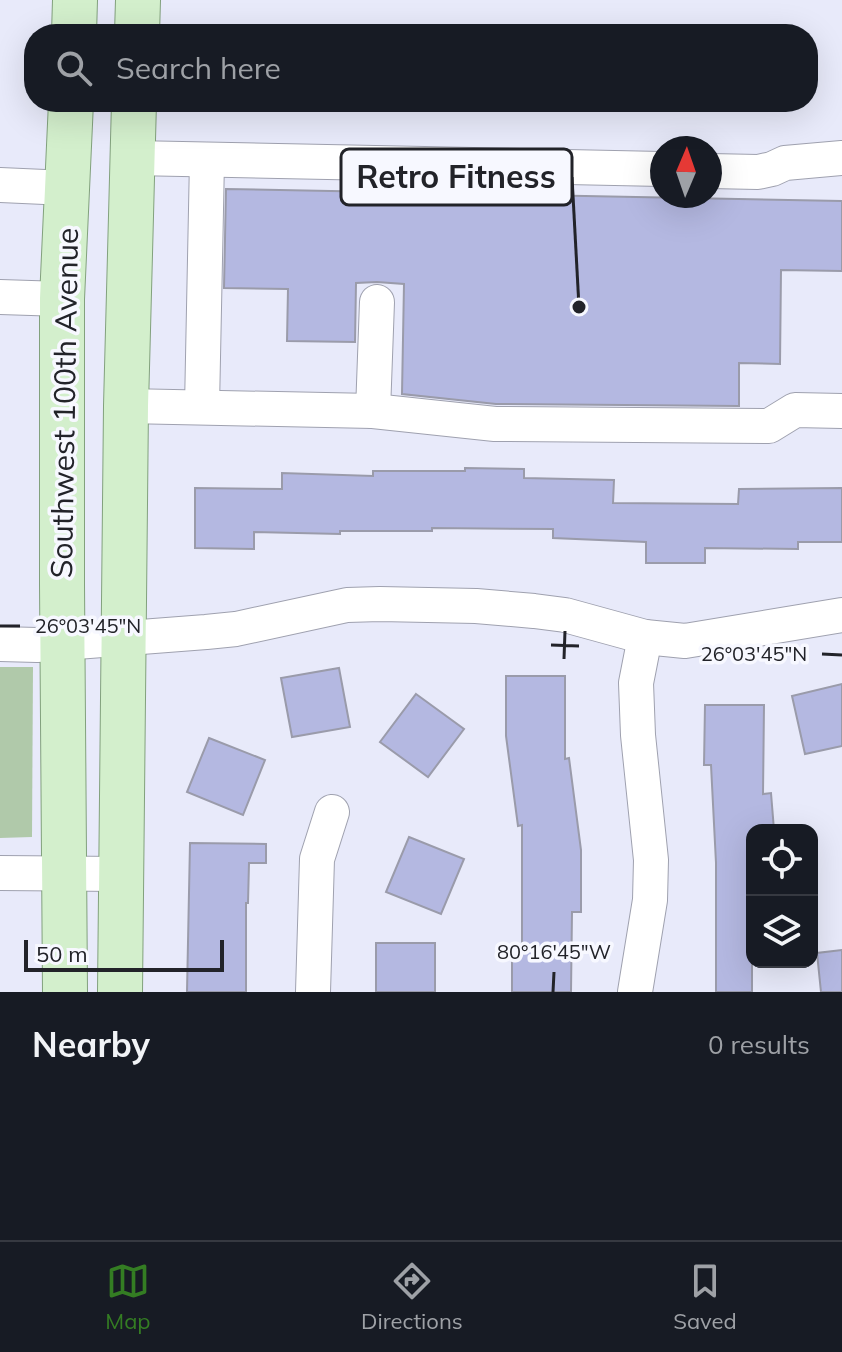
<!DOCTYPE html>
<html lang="en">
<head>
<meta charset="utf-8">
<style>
  :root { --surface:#171b24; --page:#242831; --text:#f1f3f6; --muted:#9ea1a6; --line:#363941; --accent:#347d23 }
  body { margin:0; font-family:Mulish,sans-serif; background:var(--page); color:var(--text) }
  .controls { position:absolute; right:24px; bottom:24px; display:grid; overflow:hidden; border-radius:16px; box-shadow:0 8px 32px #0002 }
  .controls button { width:72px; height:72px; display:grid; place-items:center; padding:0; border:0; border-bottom:2px solid var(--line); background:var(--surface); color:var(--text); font:40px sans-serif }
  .compass { position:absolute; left:650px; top:136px; width:72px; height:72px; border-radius:50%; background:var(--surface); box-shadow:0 8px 32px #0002; rotate:2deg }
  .scale { position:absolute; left:24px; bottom:20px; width:200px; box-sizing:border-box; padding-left:8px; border:4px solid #222329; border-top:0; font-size:22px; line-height:28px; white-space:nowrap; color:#222329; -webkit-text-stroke:6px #f7f8ff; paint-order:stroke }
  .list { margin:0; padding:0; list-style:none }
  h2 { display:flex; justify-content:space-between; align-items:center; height:104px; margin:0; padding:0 32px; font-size:34px }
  h2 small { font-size:26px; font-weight:400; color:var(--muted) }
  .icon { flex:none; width:44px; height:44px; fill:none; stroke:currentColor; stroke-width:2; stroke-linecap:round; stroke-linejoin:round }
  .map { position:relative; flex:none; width:842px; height:992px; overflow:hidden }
  .search { position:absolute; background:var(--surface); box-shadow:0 8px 32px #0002; left:24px; right:24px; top:24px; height:88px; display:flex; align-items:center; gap:20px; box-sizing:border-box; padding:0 28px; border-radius:32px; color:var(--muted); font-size:30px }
  .sheet { height:248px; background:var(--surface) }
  nav { display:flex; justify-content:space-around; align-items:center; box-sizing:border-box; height:112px; border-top:2px solid var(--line); background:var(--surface); font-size:22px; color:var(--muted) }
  nav a { display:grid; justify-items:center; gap:4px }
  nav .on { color:var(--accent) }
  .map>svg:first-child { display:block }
  .green { fill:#b0c9aa }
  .building { fill:#b4b8e1; stroke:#9a9baa; stroke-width:2 }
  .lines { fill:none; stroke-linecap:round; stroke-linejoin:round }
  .minor-casing { stroke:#9fa1af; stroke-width:36 }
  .major-casing { stroke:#82a17d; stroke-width:46 }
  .minor { stroke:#fff; stroke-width:34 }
  .major { stroke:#d3efcc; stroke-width:44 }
  .ticks { fill:none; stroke:#222329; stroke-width:3 }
  .labels { text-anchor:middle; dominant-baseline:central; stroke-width:7; stroke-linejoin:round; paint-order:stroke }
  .street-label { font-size:30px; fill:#222329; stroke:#f7f8ff }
  .ticks-label { font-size:20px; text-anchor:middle; fill:#222329; stroke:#f7f8ff; stroke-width:7; stroke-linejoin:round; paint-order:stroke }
  .leader { fill:none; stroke:#222329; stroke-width:3 }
  .callout-dot { fill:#222329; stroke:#f7f8ff; stroke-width:3 }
  .callout { fill:#f7f8ff; stroke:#222329; stroke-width:3 }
  .callout-label { font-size:32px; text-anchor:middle; font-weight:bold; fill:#222329 }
</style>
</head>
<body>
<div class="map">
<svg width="842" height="992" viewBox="0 0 842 992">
  <rect width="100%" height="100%" fill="#e8eafa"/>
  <path class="green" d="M0,667h33l-1,170 -32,1z"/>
  <g class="building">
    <path d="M226,189l616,12v70l-61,-1 -1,94 -41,-1v43l-243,-2 -94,-10 2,-110 -27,-2 -21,1 -1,59 -68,-1 1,-52 -64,-1z"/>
    <path d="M465,468l59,1v9l90,2 -1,23 125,1 1,-15 103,-1v54h-44v7l-93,-1v15h-59v-21l-93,-4v-9l-121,-1v3h-92v3l-86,-2v17l-59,-1v-60l87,1v-16l91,3v-5h92z"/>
    <path d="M339,668l11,59 -58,10 -11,-59z"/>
    <path d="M506,676h59v83l4,-1 12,92v62h-9l-1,80h-59v-48h10v-119l-4,1 -12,-90z"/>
    <path d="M842,684v62l-37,8 -13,-58z"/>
    <path d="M416,694l48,35 -36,48 -48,-35z"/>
    <path d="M705,705h59l-1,89 8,-1 3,37h-22v162h-36v-129l-5,-98h-7z"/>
    <path d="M209,738l56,22 -22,55 -56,-23z"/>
    <path d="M409,837l55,22 -23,55 -55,-22z"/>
    <path d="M190,843l76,1v19h-17l-1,40h-2v89h-59z"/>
    <rect x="376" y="943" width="59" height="49"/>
    <path d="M842,950v42h-21l-4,-39z"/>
  </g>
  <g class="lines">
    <defs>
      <g id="minor">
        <path d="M133,158l529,11"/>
        <path d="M710,171l48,1 14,-3 13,-6 57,-5"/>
        <path d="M0,185l67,3"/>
        <path d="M0,297l62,2"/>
        <path d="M126,406l247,5 122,13 274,2 26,-16 47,1"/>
        <path d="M202,407l5,-247"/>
        <path d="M373,411l4,-109"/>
        <path d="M0,644l37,1 169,-13 30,-3 111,-24 33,-1 96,2 58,5 31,4 80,22 40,4 157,-26"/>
        <path d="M0,873l121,1"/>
        <path d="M313,992l4,-133 15,-47"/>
        <path d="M635,992l15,-92 1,-40 -13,-125 -2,-52 9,-46"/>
      </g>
      <g id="major">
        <path d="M74,34l1,-34"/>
        <path d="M137,34l1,-34"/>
        <path d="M65,992l-3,-408v-285l9,-197"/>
        <path d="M120,992l6,-586 8,-304"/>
      </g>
    </defs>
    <use href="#minor" class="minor-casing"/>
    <use href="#major" class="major-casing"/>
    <use href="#minor" class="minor"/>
    <use href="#major" class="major"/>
  </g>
  <path class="ticks" d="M0,626h20M551,645l28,1M822,654l20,1M564,659l1,-28M553,992l1,-20"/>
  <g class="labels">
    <g class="street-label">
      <text transform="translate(64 403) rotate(-89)">Southwest 100th Avenue</text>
    </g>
  </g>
  <g class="ticks-label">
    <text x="88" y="633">26°03'45"N</text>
    <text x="754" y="661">26°03'45"N</text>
    <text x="554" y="959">80°16'45"W</text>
  </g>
  <path class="leader" d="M579 307L572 177"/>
  <circle class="callout-dot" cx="579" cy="307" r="8"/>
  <rect class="callout" x="341" y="149" width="231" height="56" rx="8"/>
  <g class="callout-label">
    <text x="456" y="188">Retro Fitness</text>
  </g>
</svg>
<div class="controls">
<button><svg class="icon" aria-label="locate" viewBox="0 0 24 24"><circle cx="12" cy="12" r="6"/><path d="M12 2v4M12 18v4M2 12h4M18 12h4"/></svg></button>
<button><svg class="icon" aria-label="layers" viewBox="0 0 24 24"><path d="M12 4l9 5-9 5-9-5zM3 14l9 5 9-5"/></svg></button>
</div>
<svg class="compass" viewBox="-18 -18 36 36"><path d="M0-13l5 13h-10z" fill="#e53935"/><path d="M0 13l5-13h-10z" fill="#9ea1a6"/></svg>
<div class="scale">50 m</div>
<div class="search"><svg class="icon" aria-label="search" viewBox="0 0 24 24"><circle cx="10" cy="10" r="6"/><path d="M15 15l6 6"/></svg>Search here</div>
</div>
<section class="sheet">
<h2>Nearby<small>0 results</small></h2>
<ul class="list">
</ul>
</section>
<nav>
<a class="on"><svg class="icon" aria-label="map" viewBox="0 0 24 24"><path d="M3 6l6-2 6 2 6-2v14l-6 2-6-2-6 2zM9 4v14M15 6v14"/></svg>Map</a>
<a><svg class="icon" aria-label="directions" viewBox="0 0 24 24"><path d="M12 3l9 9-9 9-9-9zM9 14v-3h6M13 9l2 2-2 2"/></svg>Directions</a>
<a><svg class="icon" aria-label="saved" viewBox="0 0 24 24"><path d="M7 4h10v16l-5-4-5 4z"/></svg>Saved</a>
</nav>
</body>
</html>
